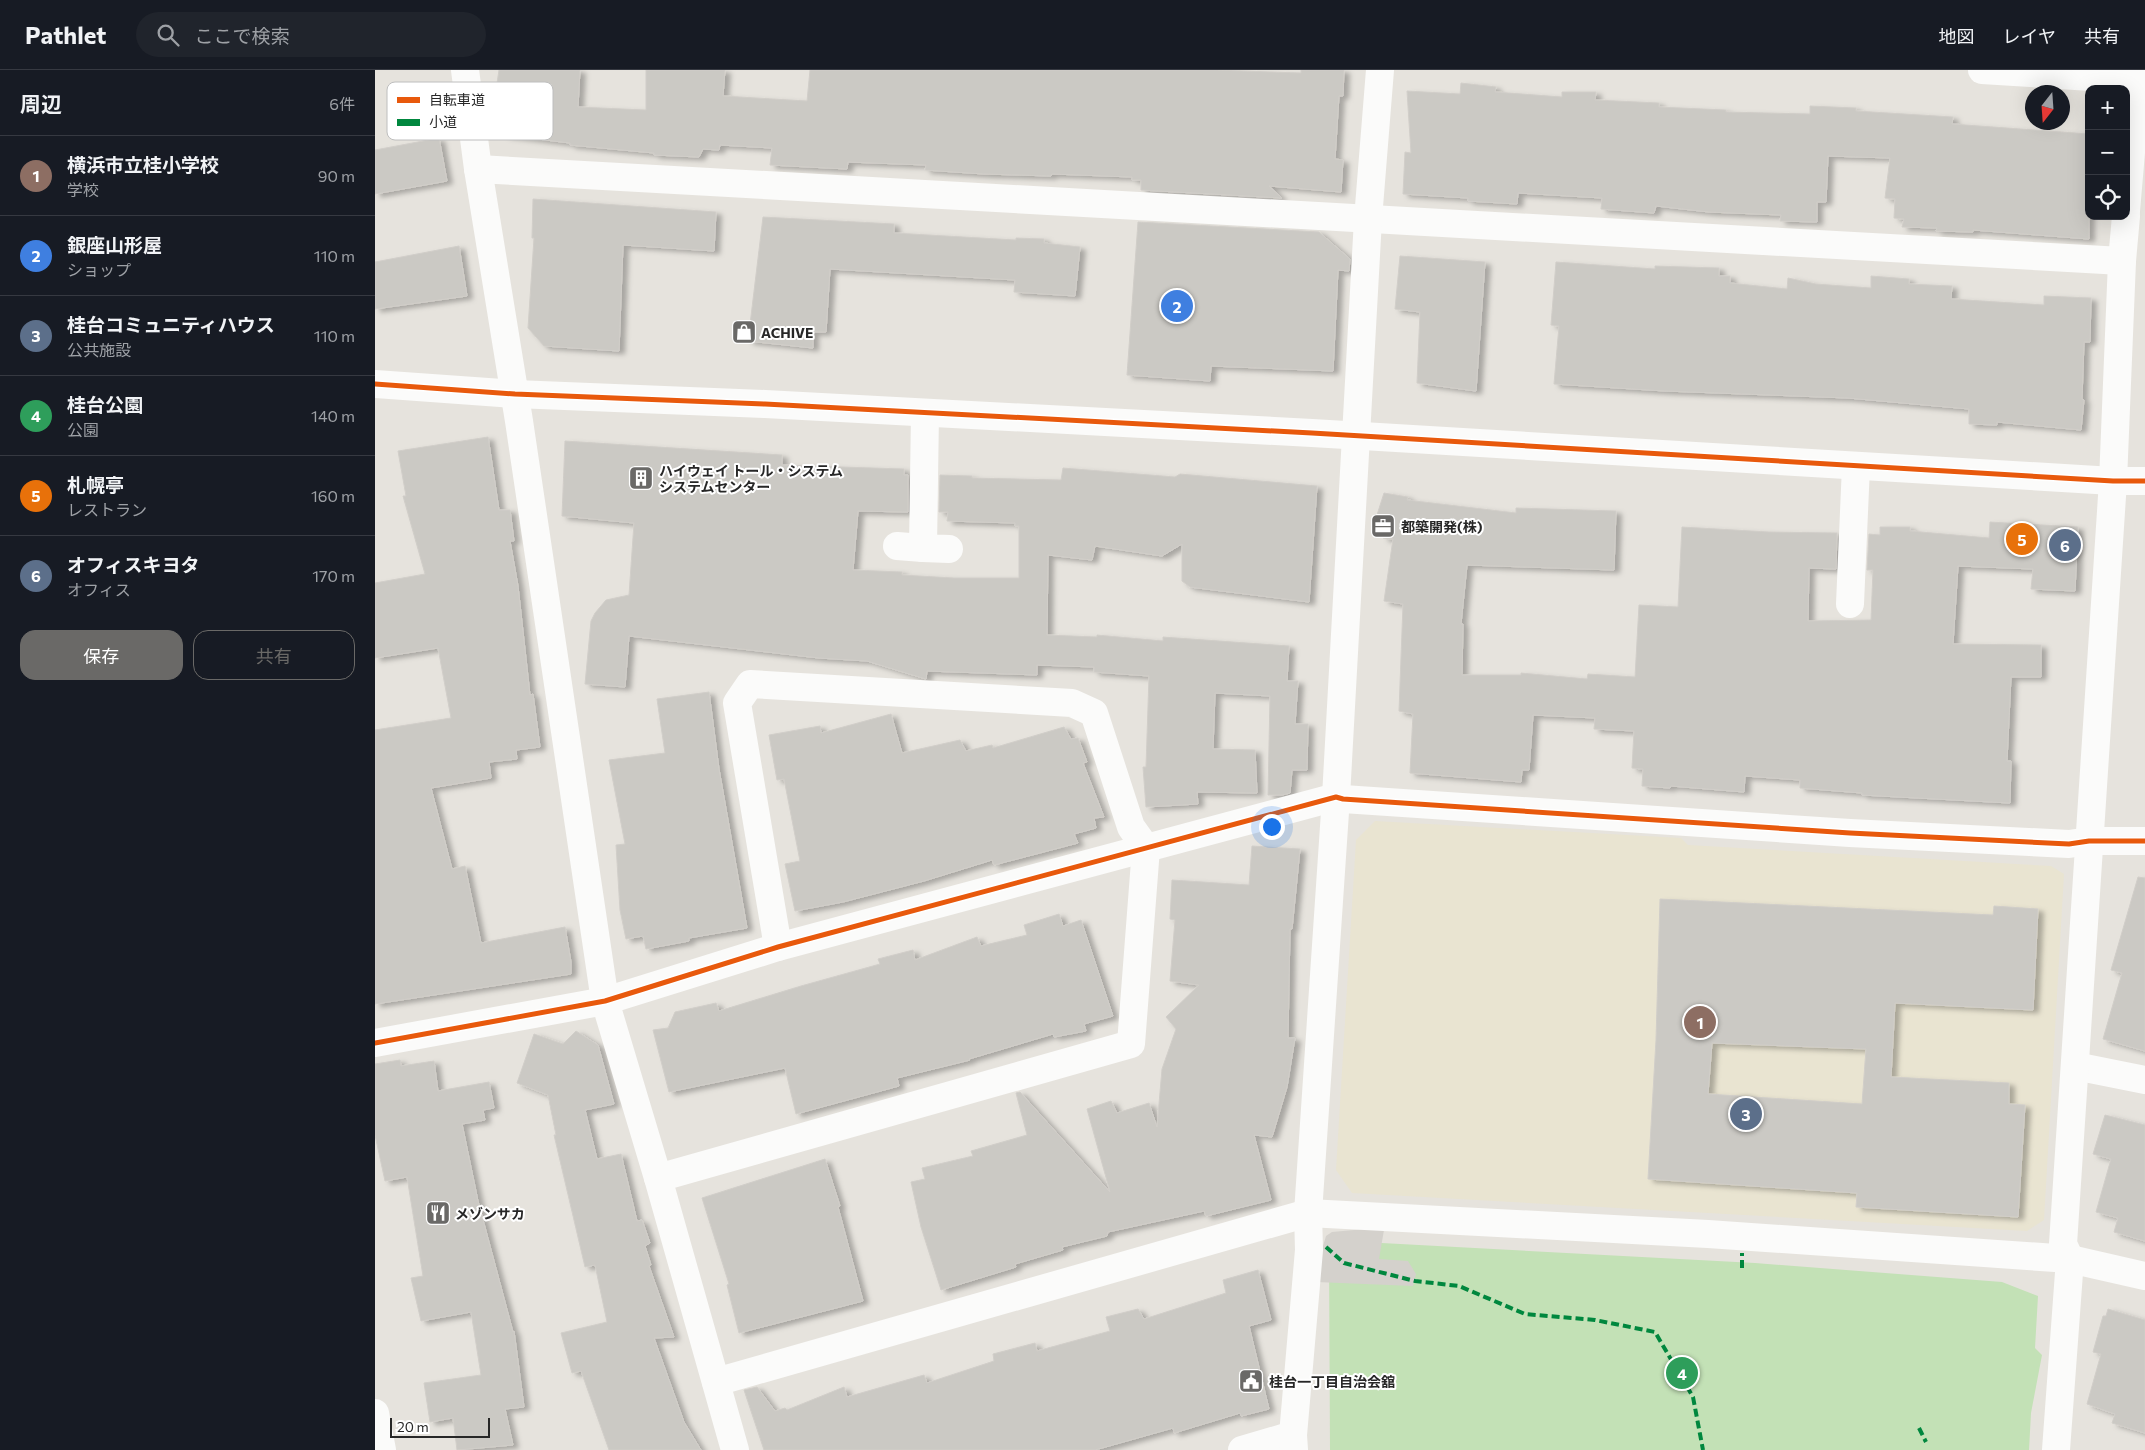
<!DOCTYPE html>
<html lang="ja">
<head>
<meta charset="utf-8">
<style>
  :root { --surface:#171b24; --page:#20242c; --text:#f1f3f6; --muted:#9ea1a6; --line:#363941; --accent:#6a6967 }
  body { margin:0; font-family:Commissioner,"Noto Sans JP",sans-serif; background:var(--page); color:var(--text) }
  .controls { position:absolute; right:15px; top:15px; display:grid; overflow:hidden; border-radius:10px; box-shadow:0 5px 20px #0002 }
  .controls button { width:45px; height:45px; display:grid; place-items:center; padding:0; border:0; border-bottom:1px solid var(--line); background:var(--surface); color:var(--text); font:25px sans-serif }
  .compass { position:absolute; left:1650px; top:15px; width:45px; height:45px; border-radius:50%; background:var(--surface); box-shadow:0 5px 20px #0002; rotate:197deg }
  .scale { position:absolute; left:15px; bottom:12px; width:100px; box-sizing:border-box; padding-left:5px; border:2px solid #272727; border-top:0; font-size:14px; line-height:18px; white-space:nowrap; color:#272727; -webkit-text-stroke:4px #fff; paint-order:stroke }
  .you { position:absolute; left:896px; top:756px; width:18px; height:18px; margin:-12px; border:4px solid #fff; border-radius:50%; background:#1a73e8; box-shadow:0 0 0 8px #1a73e833 }
  .badge { display:grid; place-items:center; width:32px; height:32px; border-radius:50%; background:var(--accent); color:#fff; font-size:16px; font-weight:700 }
  .pin { position:absolute; translate:-50% -50%; border:2px solid #fff; box-shadow:0 1px 5px #0006 }
  .list { margin:0; padding:0; list-style:none }
  h2 { display:flex; justify-content:space-between; align-items:center; height:65px; margin:0; padding:0 20px; font-size:21px }
  h2 small { font-size:16px; font-weight:400; color:var(--muted) }
  .list li { display:grid; grid-template-columns:32px 1fr auto; gap:15px; align-items:center; box-sizing:border-box; height:80px; padding:0 20px; border-top:1px solid var(--line) }
  .list b { display:block; font-size:19px; white-space:nowrap }
  .list p { margin:0; font-size:16px; white-space:nowrap; color:var(--muted) }
  .list em { font-size:16px; font-style:normal; color:var(--muted) }
  .actions { display:flex; gap:10px; padding:15px 20px }
  .actions a { flex:1; padding:11px 0; border:1px solid var(--accent); border-radius:15px; text-align:center; font-size:18px; color:var(--accent) }
  .actions .main { background:var(--accent); color:#fff }
  .icon { flex:none; width:28px; height:28px; fill:none; stroke:currentColor; stroke-width:2; stroke-linecap:round; stroke-linejoin:round }
  .map { position:relative; flex:none; width:1770px; height:1380px; overflow:hidden }
  header { display:flex; align-items:center; gap:30px; box-sizing:border-box; height:70px; padding:0 25px; background:var(--surface); border-bottom:1px solid var(--line) }
  header strong { font-size:24px }
  nav { display:flex; gap:28px; margin-inline-start:auto; font-size:18px }
  .search { width:350px; height:45px; background:var(--page); display:flex; align-items:center; gap:12px; box-sizing:border-box; padding:0 18px; border-radius:28px; color:var(--muted); font-size:19px }
  main { display:flex }
  aside { flex:1; background:var(--surface) }
  .map>svg:first-child { display:block }
  .education { fill:#e9e4d1 }
  .green { fill:#c3e1b6 }
  .plaza { fill:#d4d1cc }
  .building { fill:#cbc9c4; stroke:#d1cec9; fill-rule:evenodd; filter:url(#shadow) }
  .lines { fill:none; stroke-linecap:round; stroke-linejoin:round }
  .minor { stroke:#fbfbfa; stroke-width:28 }
  .quiet { stroke:#00873e; stroke-width:4; stroke-dasharray:8 4; stroke-linecap:butt }
  .cycleway-casing { stroke:#fff; stroke-width:8 }
  .cycleway { stroke:#e8590c; stroke-width:5 }
  .labels { text-anchor:middle; dominant-baseline:central; stroke-width:4; stroke-linejoin:round; paint-order:stroke }
  .poi-label { font-size:14px; font-weight:bold; fill:#272727; stroke:#fff; text-anchor:start }
  .key { fill:#fff; stroke:#bebebe; stroke-width:1 }
  .key-label { font-size:14px; fill:#272727 }
</style>
</head>
<body>
<header>
<strong>Pathlet</strong>
<div class="search"><svg class="icon" aria-label="search" viewBox="0 0 24 24"><circle cx="10" cy="10" r="6"/><path d="M15 15l6 6"/></svg>ここで検索</div>
<nav><a>地図</a><a>レイヤ</a><a>共有</a></nav>
</header>
<main>
<aside>
<h2>周辺<small>6件</small></h2>
<ul class="list">
<li><span class="badge" style="background:#8d6e63">1</span><div><b>横浜市立桂小学校</b><p>学校</p></div><em>90 m</em></li>
<li><span class="badge" style="background:#3f7fe0">2</span><div><b>銀座山形屋</b><p>ショップ</p></div><em>110 m</em></li>
<li><span class="badge" style="background:#5c6f8a">3</span><div><b>桂台コミュニティハウス</b><p>公共施設</p></div><em>110 m</em></li>
<li><span class="badge" style="background:#2e9e5b">4</span><div><b>桂台公園</b><p>公園</p></div><em>140 m</em></li>
<li><span class="badge" style="background:#e8710a">5</span><div><b>札幌亭</b><p>レストラン</p></div><em>160 m</em></li>
<li><span class="badge" style="background:#5c6f8a">6</span><div><b>オフィスキヨタ</b><p>オフィス</p></div><em>170 m</em></li>
</ul>
<div class="actions"><a class="main">保存</a><a>共有</a></div>
</aside>
<div class="map">
<svg width="1770" height="1380" viewBox="0 0 1770 1380">
  <defs>
    <filter id="shadow"><feDropShadow dx="5.5" dy="3" stdDeviation="2.5" flood-color="#0004"/></filter>
  </defs>
  <rect width="100%" height="100%" fill="#e6e3dd"/>
  <path class="education" d="M1000,751l306,17 7,7 363,21 13,8 -20,346 -17,11 -675,-38 -16,-23 20,-330z"/>
  <path class="green" d="M988,1172l392,21 247,19 36,14 -3,52 7,7 -11,58 -2,37h-699l-1,-198z"/>
  <path class="plaza" d="M990,1159l19,1 -5,29 29,2 8,13 -3,12 -97,-4 4,-26 6,-20 6,-4z"/>
  <g class="building">
    <path d="M124,0h81l-2,37 68,3v-40h79l-2,26 84,5 3,-31h404l87,3v-3h43l-1,26h-4l-4,63 8,1 -2,32 -72,-6 13,12 -141,-8v-10h-9v-3l-80,-3 -1,2 -67,-2 -59,-4 1,-5 -78,-3 -1,7 -77,-4 2,-17 -52,-3 -1,5 -16,-1 -4,8 -45,-2v-2l-84,-8v-2l-65,-8 -13,-19z"/>
    <path d="M1086,13l35,4 -1,5 67,5v-5h34l-1,8 64,3v4l67,3v2l84,2v-8l46,2v3l97,6 -1,7 137,10v105l-116,-9v2l-37,-1 1,-3 -35,-1 2,-8 -10,-1 1,-19 -10,-1 5,-40 -62,-2 -2,46h-9v20l-37,-1 1,-6 -72,-3 -53,-6 -2,7 -53,-4 1,-11 -84,-5 -1,11 -49,-3v-3l-65,-4 2,-42 6,1 -4,-62 53,3z"/>
    <path d="M64,68l8,43 -72,13v-44z"/>
    <path d="M158,129l183,13 -2,39 -91,-6 -4,106 -75,-5 -16,-18 6,-90h-2z"/>
    <path d="M388,147l131,7v9l122,7v-2l28,1v4l36,4 -5,49 -61,-4 1,-12 -185,-11 -4,63h-13v16l-65,-7z"/>
    <path d="M763,152l181,10 31,27 -1,12 -11,-1 -5,101 -122,-5 -1,15 -83,-6z"/>
    <path d="M84,176l8,50 -92,13v-47z"/>
    <path d="M1025,186l85,6 -9,129 -59,-8 3,-71 -25,-3z"/>
    <path d="M1181,192l99,7v-3l64,2v8h11v7l57,6 1,-11 28,6 55,4v-12l38,3v5l43,2 -1,13 93,6v-9l47,2 -1,44h-6l-2,57 2,1 -3,30 -84,-8v3l-28,-1v-15l-121,-11 -183,-7 -111,-7 5,-58 -8,-1z"/>
    <path d="M113,367l11,73h11l4,31h-4l8,45 12,109 3,-1 7,53 -24,3 1,9 -28,3 2,16 -60,10 21,81 13,-3 16,77 84,-16 6,35v12l-196,30v-274l76,-12 -13,-70 -63,10v-75l50,-9 -22,-78h3l-8,-45z"/>
    <path d="M190,371l217,14v10l122,4v6h4v37l-50,-1 -5,59 49,2v3l52,3h65v-52h-4v-3l-68,-2 1,-9h-9l1,-37 32,1v2l89,2 2,-12 112,9 5,-3 137,12 -8,116 -119,-15 -8,-6v-37l-20,12 -67,-10 -3,14 -44,-5 -1,80 50,2v-2l66,6v-4l126,9 -2,35h11l-3,43h13l-1,46h-15l-2,23 -8,2h-14l2,-99 -55,-3 -2,56 42,1 2,43 -60,-1 1,12 -52,3 -3,-40h3l3,-91 -55,-4v-5l-57,-2v10l-110,-4 -1,8 -59,-18 -48,-3 -190,-22 -4,51 -40,-3 6,-63 4,-8 11,-13 23,-5 5,-72 -72,-7z"/>
    <path d="M1009,423l24,4 -1,3 109,13v-5l100,3 -2,59 -147,-5 -6,59h2l-1,51h59v-2l66,6 1,-5 47,3 4,-72 39,2 4,-80 87,5 68,1 -1,36 -27,-1 -1,53 63,-1 2,-50h-6l2,-36 11,1v-8h30v4l79,7 1,-16 88,5 -3,64 -44,-2 2,-20 -75,-3 -5,78 88,1v32h-30l-4,84h4l-1,42 -148,-8v-2l-62,-5v-8l-55,-4 -1,16 -73,-6 -1,2 -28,-2 1,-17 -11,-1 2,-37 -40,-2 1,-11 -62,-3 -4,55h-7l-1,12 -111,-9 3,-59 -14,-3 4,-107 -19,-3 9,-62 -10,-1 3,-17 -10,-3z"/>
    <path d="M334,622l10,77 28,159 -58,10v3l-43,8 -3,-13 -17,3 -6,-29 -4,-65 9,-1 -16,-84 56,-7 -8,-54z"/>
    <path d="M516,644l11,39 58,-13 6,11 26,-6 1,3 71,-21 7,12 7,-1 9,24 -4,1 21,54 -10,1 2,10 -22,6 4,9 -84,22 -2,-5 -68,21 -81,21 -48,9 -10,-47 15,-3 -16,-82 -7,1 -8,-45 51,-9 1,7z"/>
    <path d="M877,776l48,3 -8,80h-2l-2,109h7l-8,49 -15,50 -18,-2 17,65 -65,16 -2,-5 -96,21 -1,4 -45,11 1,3 -48,14 1,3 -75,23 -20,-63 -10,-45 14,-3 -3,-11 51,-12 -2,-5 56,-16 -11,-42 4,-1 90,100 -23,-83 24,-8 6,12 32,-10 8,24 5,-58 14,-40 -10,-12 33,-32 -29,-4 5,-61 -5,-1 2,-39 77,5z"/>
    <path d="M1763,807l7,1v173l-42,-12 19,-66 -11,-3z"/>
    <path d="M1285,829l333,16 1,-9 44,3 -5,101 -138,-7 -4,74 118,6v21l16,1 -7,112 -162,-10 1,-14 -209,-14 8,-139zM1337,973l154,6 -4,55 -154,-10z"/>
    <path d="M684,844l4,12 18,-6 32,96 -29,8 2,7 -32,6 -1,-3 -84,25 1,1 -73,18 2,8 -103,28 -11,-46 -116,24 -16,-62 15,-2 7,-16 41,-9 3,8 82,-25 79,-22 -2,-5 35,-9 2,10 62,-23 4,9 46,-11 -3,-10z"/>
    <path d="M201,961l22,14 16,59 -29,6 12,49 24,-5 16,67 5,-1 8,23 -5,3 6,19 -2,1 25,71 -20,1 30,84 17,28h-92l-28,-79 -9,2 -11,-40 46,-11 -12,-57 -10,2 -31,-132h2l-8,-40 -31,-12 17,-49 29,10z"/>
    <path d="M25,990l1,6 33,-5 4,30 51,-9 5,26 -11,2 2,10 -23,4 16,77 35,131 1,-1 10,76 -19,2 8,36 -56,5 -4,-32 -23,4 -6,-39 57,-8 -10,-63 -50,9 -10,-43 12,-2 -16,-99 -22,4 -10,-46v-71z"/>
    <path d="M1730,1045l40,10v116l-31,-9 4,-14 -22,-6 15,-53 -18,-5z"/>
    <path d="M450,1089l15,47 -2,1 25,94 -124,32 -12,-48 2,-1 -27,-86z"/>
    <path d="M883,1200l13,50 -22,6 20,83 -28,7 -1,-3 -66,20 -1,-5 -78,22h-331l-20,-60 13,-3 18,24 10,-3 2,2 57,-23 3,10 77,-22 3,8 67,-22 -1,-7 42,-11 2,8 73,-20 -4,-14 32,-8 6,10 82,-26 -3,-13z"/>
    <path d="M1733,1239l37,11v113l-33,-10 3,-9 -28,-10 14,-50 -8,-2 10,-36h3z"/>
  </g>
  <g class="lines">
    <g class="minor">
      <path d="M90,0l13,99 41,252 86,580 53,177 77,272"/>
      <path d="M1607,0l156,10"/>
      <path d="M103,99l1644,92"/>
      <path d="M1751,141l12,-141"/>
      <path d="M0,314l140,10 250,10 547,29 801,48h32"/>
      <path d="M550,343l-2,135 26,1"/>
      <path d="M522,476l26,2"/>
      <path d="M1475,534l6,-138"/>
      <path d="M0,973l230,-42 173,-54 558,-150 7,2 507,34 219,11 20,-3h56"/>
      <path d="M1700,996l70,14"/>
      <path d="M283,1108l473,-134 15,-196 -15,-21 -37,-114 -22,-10 -322,-19 -13,19 41,244"/>
      <path d="M341,1312l592,-169 400,21 362,25 75,17"/>
      <path d="M0,1343l7,37"/>
      <path d="M867,1380l51,-15"/>
      <path d="M919,1380l-1,-15 16,-185 -1,-37 28,-416 32,-578 12,-149"/>
      <path d="M1681,1380l14,-191 -7,-15 50,-763 9,-220 4,-45"/>
    </g>
    <g class="quiet">
      <path d="M951,1177l18,16 71,18 44,5 66,28 70,6 60,12 38,65 10,53"/>
      <path d="M1367,1198v-15"/>
      <path d="M1544,1358l7,14"/>
    </g>
    <defs>
      <g id="cycleway">
        <path d="M0,314l140,10 250,10 547,29 801,48h32"/>
        <path d="M0,973l230,-42 173,-54 558,-150 7,2 507,34 219,11 20,-3h56"/>
      </g>
    </defs>
    <use href="#cycleway" class="cycleway-casing"/>
    <use href="#cycleway" class="cycleway"/>
  </g>
  <defs>
    <symbol id="shop-square" viewBox="-11 -11 22 22"><rect x="-9" y="-9" width="18" height="18" rx="4" fill="#6a6967" stroke="#fff"/><path d="M-5-2.5h2.3a2.7 3.5 0 0 1 5.4 0H5L5.5 6h-11ZM-1.5-2.5h3a1.5 2.3 0 0 0-3 0Z" fill="#fff"/></symbol>
    <symbol id="building-square" viewBox="-11 -11 22 22"><rect x="-9" y="-9" width="18" height="18" rx="4" fill="#6a6967" stroke="#fff"/><path d="M-4-6H4V6H1V3H-1V6H-4ZM-2.5-4.3h1.7v1.8h-1.7ZM.8-4.3h1.7v1.8H.8ZM-2.5-1h1.7V.8h-1.7ZM.8-1h1.7V.8H.8Z" fill="#fff"/></symbol>
    <symbol id="office-square" viewBox="-11 -11 22 22"><rect x="-9" y="-9" width="18" height="18" rx="4" fill="#6a6967" stroke="#fff"/><path d="M-6-3h4V-5.5h4V-3h4V5H-6ZM-1-4.5V-3h2v-1.5ZM-6 0V1H6V0Z" fill="#fff"/></symbol>
    <symbol id="restaurant-square" viewBox="-11 -11 22 22"><rect x="-9" y="-9" width="18" height="18" rx="4" fill="#6a6967" stroke="#fff"/><path d="M-5-6h1v4h1v-4h1v4h1v-4h1v5L-1.5 .5V6h-2V.5L-5-1ZM5-6V6H3V1.5H1.5Q1.5-4 5-6Z" fill="#fff"/></symbol>
    <symbol id="civic-square" viewBox="-11 -11 22 22"><rect x="-9" y="-9" width="18" height="18" rx="4" fill="#6a6967" stroke="#fff"/><path d="M-.6-6.5H3V-4.5H.6V-3L4-1V1h2V6H-6V1h2V-1L-.6-3ZM-1.2 2.5V6h2.4V2.5Z" fill="#fff"/></symbol>
  </defs>
  <g fill-rule="evenodd">
    <use href="#shop-square" x="355" y="248" width="28" height="28"/>
    <use href="#building-square" x="252" y="394" width="28" height="28"/>
    <use href="#office-square" x="994" y="442" width="28" height="28"/>
    <use href="#restaurant-square" x="49" y="1129" width="28" height="28"/>
    <use href="#civic-square" x="862" y="1297" width="28" height="28"/>
  </g>
  <g class="labels">
    <g class="poi-label">
      <text x="386" y="262">ACHIVE</text>
      <text x="284" y="400">ハイウェイ トール・システム<tspan x="284" dy="16">システムセンター</tspan></text>
      <text x="1026" y="456">都築開発(株)</text>
      <text x="80" y="1143">メゾンサカ</text>
      <text x="894" y="1311">桂台一丁目自治会舘</text>
    </g>
  </g>
  <rect x="12" y="12" width="166" height="58" rx="8" class="key"/>
  <rect x="22" y="27" width="23" height="6" fill="#e8590c"/>
  <rect x="22" y="49" width="23" height="7" fill="#00873e"/>
  <g class="key-label">
    <text x="54" y="35">自転車道</text>
    <text x="54" y="57">小道</text>
  </g>
</svg>
<div class="controls">
<button>+</button>
<button>−</button>
<button><svg class="icon" aria-label="locate" viewBox="0 0 24 24"><circle cx="12" cy="12" r="6"/><path d="M12 2v4M12 18v4M2 12h4M18 12h4"/></svg></button>
</div>
<svg class="compass" viewBox="-18 -18 36 36"><path d="M0-13l5 13h-10z" fill="#e53935"/><path d="M0 13l5-13h-10z" fill="#9ea1a6"/></svg>
<div class="scale">20 m</div>
<div class="you"></div>
<div class="pin badge" style="left:1325px;top:952px;background:#8d6e63">1</div>
<div class="pin badge" style="left:802px;top:236px;background:#3f7fe0">2</div>
<div class="pin badge" style="left:1371px;top:1044px;background:#5c6f8a">3</div>
<div class="pin badge" style="left:1307px;top:1303px;background:#2e9e5b">4</div>
<div class="pin badge" style="left:1647px;top:469px;background:#e8710a">5</div>
<div class="pin badge" style="left:1690px;top:475px;background:#5c6f8a">6</div>
</div>
</main>
</body>
</html>
